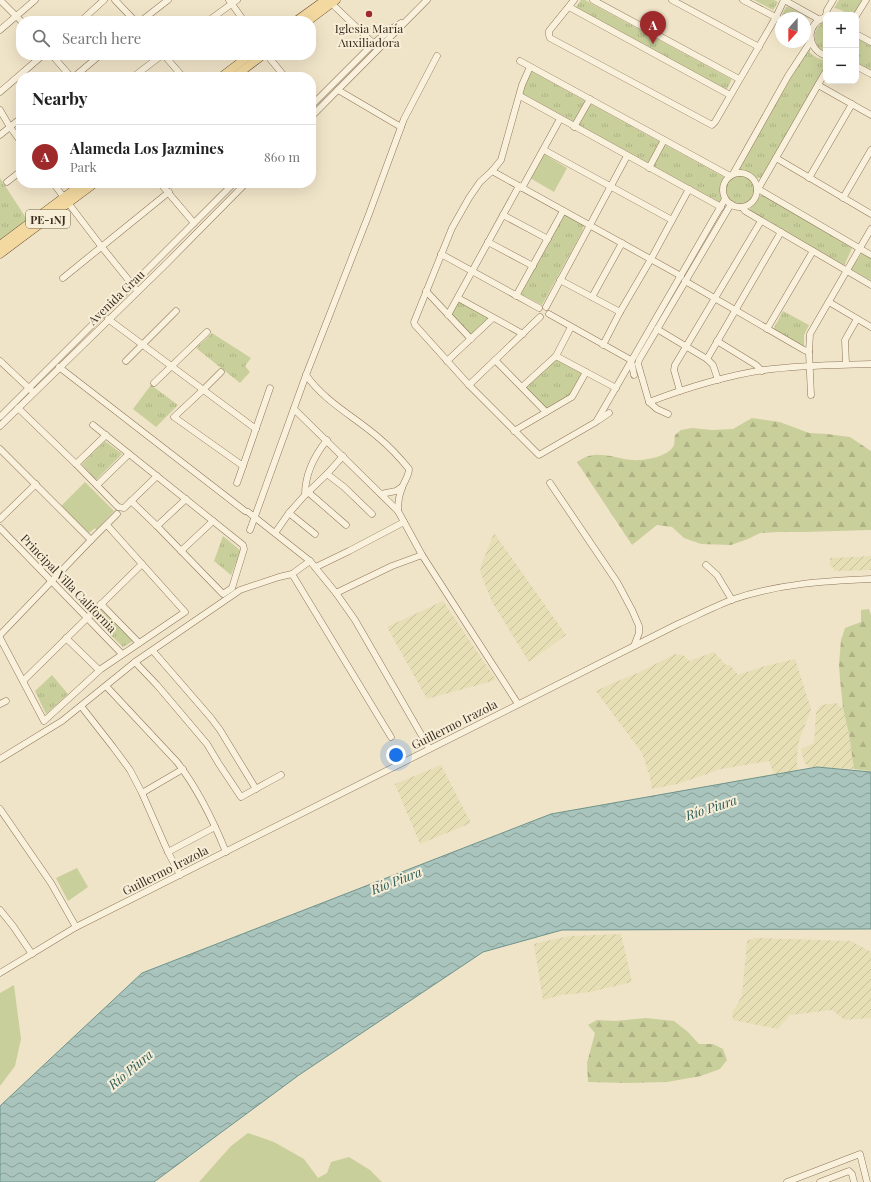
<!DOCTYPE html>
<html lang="en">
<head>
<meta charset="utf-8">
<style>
  :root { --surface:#fff; --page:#f6f6f6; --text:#222; --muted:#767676; --line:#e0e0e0; --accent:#9e2a2b }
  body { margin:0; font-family:"Playfair Display",serif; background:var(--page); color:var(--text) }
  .controls { position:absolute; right:12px; top:12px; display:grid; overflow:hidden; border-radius:8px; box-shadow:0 4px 16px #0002 }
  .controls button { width:36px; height:36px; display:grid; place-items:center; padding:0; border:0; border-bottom:1px solid var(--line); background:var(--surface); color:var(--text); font:20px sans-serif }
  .compass { position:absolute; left:775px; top:12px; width:36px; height:36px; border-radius:50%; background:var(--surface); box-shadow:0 4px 16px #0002; rotate:201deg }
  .you { position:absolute; left:396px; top:755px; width:14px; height:14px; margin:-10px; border:3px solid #fff; border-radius:50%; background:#1a73e8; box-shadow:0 0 0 6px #1a73e833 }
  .badge { display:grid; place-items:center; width:26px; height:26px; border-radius:50%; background:var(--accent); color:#fff; font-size:13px; font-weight:700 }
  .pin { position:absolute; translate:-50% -33px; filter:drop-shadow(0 1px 2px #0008) }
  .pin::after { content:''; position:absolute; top:21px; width:14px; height:12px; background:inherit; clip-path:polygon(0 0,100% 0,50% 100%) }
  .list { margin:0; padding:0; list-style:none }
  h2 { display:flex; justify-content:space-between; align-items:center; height:52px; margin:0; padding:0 16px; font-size:17px }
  h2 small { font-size:13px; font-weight:400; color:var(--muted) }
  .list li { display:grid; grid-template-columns:26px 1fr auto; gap:12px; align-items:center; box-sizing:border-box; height:64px; padding:0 16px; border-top:1px solid var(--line) }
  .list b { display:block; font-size:15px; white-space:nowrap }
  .list p { margin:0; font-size:13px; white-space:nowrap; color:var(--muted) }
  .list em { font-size:13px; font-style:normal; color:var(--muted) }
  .icon { flex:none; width:22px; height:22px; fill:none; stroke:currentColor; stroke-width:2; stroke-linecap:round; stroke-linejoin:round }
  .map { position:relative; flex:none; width:871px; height:1182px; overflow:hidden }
  .search { position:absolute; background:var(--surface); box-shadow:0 4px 16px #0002; left:16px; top:16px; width:300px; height:44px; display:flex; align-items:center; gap:10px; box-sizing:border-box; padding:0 14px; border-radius:16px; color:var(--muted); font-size:15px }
  .panel { position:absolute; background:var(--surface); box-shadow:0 4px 16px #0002; left:16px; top:72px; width:300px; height:116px; border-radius:16px }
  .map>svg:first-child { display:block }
  .farmland { fill:url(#farmland-furrows) }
  .green { fill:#c9cf9b }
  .forest { fill:url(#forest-firs) }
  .park { fill:url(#park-tufts) }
  .water { fill:url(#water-waves); stroke:#6f938a }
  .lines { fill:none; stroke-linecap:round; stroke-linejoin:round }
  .minor-casing { stroke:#8d765c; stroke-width:7 }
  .major-casing { stroke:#5b4430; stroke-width:9 }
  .minor { stroke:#faf1dc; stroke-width:6 }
  .major { stroke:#f3d9a0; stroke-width:8 }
  .poi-dot { fill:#9e2a2b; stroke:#f7eed8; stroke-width:1.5 }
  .labels { text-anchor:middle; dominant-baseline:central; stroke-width:4; stroke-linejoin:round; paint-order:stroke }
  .shield { fill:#f7eed8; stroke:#756857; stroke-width:1 }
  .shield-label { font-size:11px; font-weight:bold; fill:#3d2e20 }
  .poi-label { font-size:12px; fill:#3d2e20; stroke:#f7eed8 }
  .street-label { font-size:12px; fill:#3d2e20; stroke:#f7eed8 }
  .water-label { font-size:13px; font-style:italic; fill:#2f5d5a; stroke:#f7eed8 }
</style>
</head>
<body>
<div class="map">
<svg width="871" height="1182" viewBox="0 0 871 1182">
  <defs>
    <pattern id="farmland-furrows" width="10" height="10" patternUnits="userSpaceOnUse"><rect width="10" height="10" fill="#e6deb5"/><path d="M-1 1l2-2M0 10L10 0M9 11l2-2" fill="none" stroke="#c6bf9b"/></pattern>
    <pattern id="forest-firs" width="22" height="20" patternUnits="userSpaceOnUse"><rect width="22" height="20" fill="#c9cf9b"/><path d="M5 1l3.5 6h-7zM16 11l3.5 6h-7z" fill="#aeb285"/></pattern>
    <pattern id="park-tufts" width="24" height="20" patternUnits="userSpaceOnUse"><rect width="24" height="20" fill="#c9cf9b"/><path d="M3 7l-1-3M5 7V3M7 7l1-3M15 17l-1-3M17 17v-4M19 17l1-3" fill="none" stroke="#aeb285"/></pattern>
    <pattern id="water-waves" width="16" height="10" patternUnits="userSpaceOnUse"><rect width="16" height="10" fill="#a9c4bc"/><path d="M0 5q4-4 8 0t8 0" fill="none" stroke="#8ba098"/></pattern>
  </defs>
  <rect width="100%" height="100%" fill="#f0e4c8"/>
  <g class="farmland">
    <path d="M494,533l72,102 -37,27 -37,-60 -12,-31 2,-8z"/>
    <path d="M871,556v14l-37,1v-3l-4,-2v-8z"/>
    <path d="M443,601l53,79 -69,19 -40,-72z"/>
    <path d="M714,652l12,13h4l8,10 24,-8 33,-8 16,50 -13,35 -1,21 3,13 -23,4 -8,-21 -54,9 1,1 -39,13 -25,5 -2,-12 -8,-24 -46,-62 17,-8 27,-11 35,-18 10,2 4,5z"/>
    <path d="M836,703l7,5 6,26 5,35 -46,-2 -4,-5 -3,-13 13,-6 2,-31 5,-7z"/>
    <path d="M441,765l30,58 -51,21 -25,-60z"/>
    <path d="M621,934l11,48 -42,10 -29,3 -18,5 -9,-56 7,-2 29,-6z"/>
    <path d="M755,938l96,3 20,11v66l-26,2 -13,-10 -42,5 -12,14 -45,-9 -1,-7 10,-17 5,-55z"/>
  </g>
  <g class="green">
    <path d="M544,154l23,14 -13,24 -24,-14z"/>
    <path d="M85,482l29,29 -18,19 -1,-2 -6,5 -28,-27z"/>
    <path d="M77,868l11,19 -20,14 -12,-23z"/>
    <path d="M14,985l7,54 -6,27 -15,20v-93z"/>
    <path d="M248,1133l26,9 30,17 14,19 9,-5 4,-11 18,-5 21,13 12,12h-183l32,-36z"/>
  </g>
  <g class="forest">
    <path d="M752,418l28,4 29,11 18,1 23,3 21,14v79l-67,2h-26l-18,1 -12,6 -17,6 -30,-1 -17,-6 -12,-11 -15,-2 -25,20 -55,-83c19,-14 35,-4 55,-2 11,1 37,-3 42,-15 1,-3 0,-7 1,-10l6,-5 11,-2 20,2 21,-1z"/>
    <path d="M869,609l2,6v156l-17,-2 -5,-35 -6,-26 -3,-29 -1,-15 2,-24 4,-12 16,-6v-12z"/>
    <path d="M646,1018l28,3 14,11 11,12h14l10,5 4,11 -7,9 -19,7 -34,6 -40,1 -39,-1 -1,-19 8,-30 -7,-8 9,-5 18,1z"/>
  </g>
  <g class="park">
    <path d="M581,0h4l146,79v2l-4,8h-2l-149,-81v-1z"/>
    <path d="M754,0h20l4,2 -5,8z"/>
    <path d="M839,0h25l-9,15c-7,0 -13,-6 -21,-7z"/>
    <path d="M786,7h3l19,11 -3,3v-3h-20l-2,-1 -1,-2z"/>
    <path d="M826,21v32c-15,-6 -15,-26 0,-32z"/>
    <path d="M857,38l14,8v25l-15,-8z"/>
    <path d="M808,49h2v4l7,5 9,3v7l-65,110h-5l-11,-7 -5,-1 -1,-3z"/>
    <path d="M531,71l193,106 -4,8 2,15 -1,3 -200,-109z"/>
    <circle cx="740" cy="190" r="14"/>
    <path d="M0,178l28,43 -28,21z"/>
    <path d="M762,194l90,54 -8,18 -95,-56z"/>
    <path d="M564,214l20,11 -2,7 -40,73 -21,-11z"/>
    <path d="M862,253l9,5v23l-20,-12z"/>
    <path d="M458,301l31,17 -18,18 -20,-21z"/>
    <path d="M783,311l26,14 -5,10v11l-2,1 -29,-17z"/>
    <path d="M212,333l39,25 -6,8 5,6 -10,11 -44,-35z"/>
    <path d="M555,358l28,15 -14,23 -22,13 -22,-21z"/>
    <path d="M151,385l27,20 -22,22 -23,-18z"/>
    <path d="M105,441l17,13 -26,26 -14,-16z"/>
    <path d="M223,536l18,15 -10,24 -17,-14z"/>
    <path d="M103,608l30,33 -10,6 -30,-29z"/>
    <path d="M52,675l16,19 -22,20 -11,-23z"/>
  </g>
  <path class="water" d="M817,767l54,5v157l-309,1 -79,22 -184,123 -145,107h-154v-76l142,-133 409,-159z"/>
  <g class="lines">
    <defs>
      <g id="minor">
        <path d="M0,0l21,21"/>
        <path d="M115,0l20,21"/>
        <path d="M229,0l15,21"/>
        <path d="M574,0l-25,31v4l1,3 162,87 3,-3 61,-105 8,-17"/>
        <path d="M593,0l146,79"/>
        <path d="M672,0l87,47"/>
        <path d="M743,0l38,20"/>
        <path d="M784,0l36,20"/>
        <path d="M329,1l47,45"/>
        <path d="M569,7l161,88"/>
        <path d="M826,15l1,-5 6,-10"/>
        <path d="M856,16l10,-16"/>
        <path d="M826,17c-21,6 -20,32 0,39"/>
        <path d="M81,21l23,-21"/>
        <path d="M141,21l27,-21"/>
        <path d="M208,21l29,-21"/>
        <path d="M0,30l35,-30"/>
        <path d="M856,34l15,8"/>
        <path d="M52,55l19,22"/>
        <path d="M164,55l19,22"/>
        <path d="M267,55l18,22"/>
        <path d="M520,61l210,115"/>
        <path d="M856,66l15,8"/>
        <path d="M530,67l-8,18 -21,75 -9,11 -12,11 -11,16 -17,30 -38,94 1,3 54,60 70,70 57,-33 129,-223"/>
        <path d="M74,77l26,-22"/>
        <path d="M133,77l29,-22"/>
        <path d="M818,85l53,30"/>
        <path d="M338,90l63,37"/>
        <path d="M0,92l43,-37"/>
        <path d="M520,96l201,111"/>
        <path d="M311,106l62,-62 18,-15 10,-6"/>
        <path d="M0,110l10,17 11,15"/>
        <path d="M311,117l116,-117"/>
        <path d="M574,127l16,-28"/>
        <path d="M0,135l21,-17"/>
        <path d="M544,150l128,70"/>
        <path d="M776,158l95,56"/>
        <path d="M649,168l15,-28"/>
        <path d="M492,171l189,105"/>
        <circle cx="740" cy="190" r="17"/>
        <path d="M733,174l55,-98 23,-35"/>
        <path d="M809,178l43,-74"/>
        <path d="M7,182l14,-11"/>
        <path d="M53,183l48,63 34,42"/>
        <path d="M160,183l34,40"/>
        <path d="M522,188l38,-69"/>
        <path d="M758,189l113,66"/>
        <path d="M757,191l69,-120"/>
        <path d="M843,198l28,-48"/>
        <path d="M742,207l3,4 126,74"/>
        <path d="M503,215l45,24"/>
        <path d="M488,242l45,24"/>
        <path d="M441,254l98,54"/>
        <path d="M63,278l106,-86"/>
        <path d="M560,280l60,32"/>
        <path d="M685,281l119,69 5,2"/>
        <path d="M426,291l45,48"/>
        <path d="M516,296l47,-85"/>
        <path d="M592,297l30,-54"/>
        <path d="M458,298l65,36"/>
        <path d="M829,302l42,25"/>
        <path d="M546,307l81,-151"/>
        <path d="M549,314l82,46 3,15"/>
        <path d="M448,315l71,-129"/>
        <path d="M108,319l148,110"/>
        <path d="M657,329l50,30"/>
        <path d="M767,329l46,-78"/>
        <path d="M717,341l39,24 6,6"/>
        <path d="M603,345l17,-33 31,-53 38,-70"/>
        <path d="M556,356l60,32"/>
        <path d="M495,360l51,52"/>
        <path d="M0,361l31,29"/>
        <path d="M126,361l50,-50"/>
        <path d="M447,361l46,-43"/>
        <path d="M846,364l-1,-24 12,-21"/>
        <path d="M59,367l186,144"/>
        <path d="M221,372l-18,18 -29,27 69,49 27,-78"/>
        <path d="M306,375c19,27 49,42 73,63 11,9 21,20 30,31 0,7 -5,12 -7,19 -3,7 -4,15 -4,23"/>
        <path d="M718,380l-5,-15 -6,-6 74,-127"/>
        <path d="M154,383l53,-51"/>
        <path d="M469,385l71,-68"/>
        <path d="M522,387l34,-31 15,-29"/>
        <path d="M680,391l-6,-21 1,-5 86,-144"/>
        <path d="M811,395l-2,-43 1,-18 61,-105"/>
        <path d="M649,402c37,-14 76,-26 115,-32 36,-5 71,-5 107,-6"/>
        <path d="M18,408l58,56 42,43 6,1 33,-32"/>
        <path d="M294,409l104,102 24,44 96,149"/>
        <path d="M668,414l-11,-5 -8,-7 -11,-38 1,-4 92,-156"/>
        <path d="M0,417l234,-234"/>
        <path d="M599,420l10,-7"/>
        <path d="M93,425l150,120 1,4 -12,39 -9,6 -66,-68 -26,-25"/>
        <path d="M0,426l166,-162 80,-81"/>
        <path d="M514,431l58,-34 14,-25"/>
        <path d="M0,449l91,91 26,-26"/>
        <path d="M76,464l30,-29"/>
        <path d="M327,474l17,13 28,27"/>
        <path d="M237,483l6,-17"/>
        <path d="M550,483l67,99 15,28 7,16v7l-5,13"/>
        <path d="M97,485l32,-31"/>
        <path d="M308,492l38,33"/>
        <path d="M381,494l15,-3 6,-4"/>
        <path d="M305,495c0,-21 9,-39 22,-55"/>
        <path d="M248,512l62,49"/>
        <path d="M289,513l26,21"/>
        <path d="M0,519l36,-35"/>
        <path d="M157,526l29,-27"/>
        <path d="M0,528l122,126"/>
        <path d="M250,530l56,-155 63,-161 35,-95 33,-63"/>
        <path d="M275,533l14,-20 16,-18 22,-21 16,-18"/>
        <path d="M181,551l32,-30"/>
        <path d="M706,565l11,10 15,25"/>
        <path d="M316,567l33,-16 55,-29"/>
        <path d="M336,593l56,-27 30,-11"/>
        <path d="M101,604l38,39"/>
        <path d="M0,635l91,-95"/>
        <path d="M0,638l44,83 57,-52 84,-57 -78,-87"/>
        <path d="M66,638l33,32"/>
        <path d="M153,651l58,67 9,12 36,59"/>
        <path d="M135,662l22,23 50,59 12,20 22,33 29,-16 11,-6"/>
        <path d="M23,681l119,-117"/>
        <path d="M106,686l71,76c21,27 36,58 49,90"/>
        <path d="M0,704l6,-3"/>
        <path d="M81,706l32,41 17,23 12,23 26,59 12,23"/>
        <path d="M391,737l-99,-163 18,-13 26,32 19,27 74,128"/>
        <path d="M0,759l62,-38 73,-59 105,-72 39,-13 13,-3"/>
        <path d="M142,793l41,-24"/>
        <path d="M0,809l51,74 25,44"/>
        <path d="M168,852l47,-25"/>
        <path d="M0,910l13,16 19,28"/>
        <path d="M0,973l76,-46 602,-303c18,-8 37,-18 56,-25 44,-15 90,-18 137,-20"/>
        <path d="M787,1182l73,-28 7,28"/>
        <path d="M820,1182l29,-11 3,3 2,8"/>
      </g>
      <g id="major">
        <path d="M296,21l29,-21"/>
        <path d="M308,21l28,-21"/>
        <path d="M221,77l29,-22"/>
        <path d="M234,77l29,-22"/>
        <path d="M0,245l83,-62"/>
        <path d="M0,254l95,-71"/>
      </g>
    </defs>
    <use href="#minor" class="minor-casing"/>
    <use href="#major" class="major-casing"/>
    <use href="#minor" class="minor"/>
    <use href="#major" class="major"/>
  </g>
  <circle class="poi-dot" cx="369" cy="14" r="4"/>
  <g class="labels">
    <rect class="shield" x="26" y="210" width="44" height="18" rx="3"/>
    <g class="shield-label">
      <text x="48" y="219">PE-1NJ</text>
    </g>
    <g class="poi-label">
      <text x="369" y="28">Iglesia María<tspan x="369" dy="14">Auxiliadora</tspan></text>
    </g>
    <g class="street-label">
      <text transform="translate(116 297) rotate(-44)">Avenida Grau</text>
      <text transform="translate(69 583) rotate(46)">Principal Villa California</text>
      <text transform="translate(454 724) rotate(-27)">Guillermo Irazola</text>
      <text transform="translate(165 870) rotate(-27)">Guillermo Irazola</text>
    </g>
    <g class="water-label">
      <text transform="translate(711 807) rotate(-18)">Río Piura</text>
      <text transform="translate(396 880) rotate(-21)">Río Piura</text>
      <text transform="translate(130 1069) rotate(-40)">Río Piura</text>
    </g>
  </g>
</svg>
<div class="controls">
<button>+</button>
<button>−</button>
</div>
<svg class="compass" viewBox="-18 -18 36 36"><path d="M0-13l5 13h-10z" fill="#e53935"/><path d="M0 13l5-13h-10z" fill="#767676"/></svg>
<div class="you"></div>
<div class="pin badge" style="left:653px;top:44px">A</div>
<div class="search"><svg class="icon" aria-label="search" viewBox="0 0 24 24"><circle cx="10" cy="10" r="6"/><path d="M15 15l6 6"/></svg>Search here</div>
<section class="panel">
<h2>Nearby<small></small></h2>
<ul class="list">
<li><span class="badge">A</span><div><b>Alameda Los Jazmines</b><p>Park</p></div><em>860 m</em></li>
</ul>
</section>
</div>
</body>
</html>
